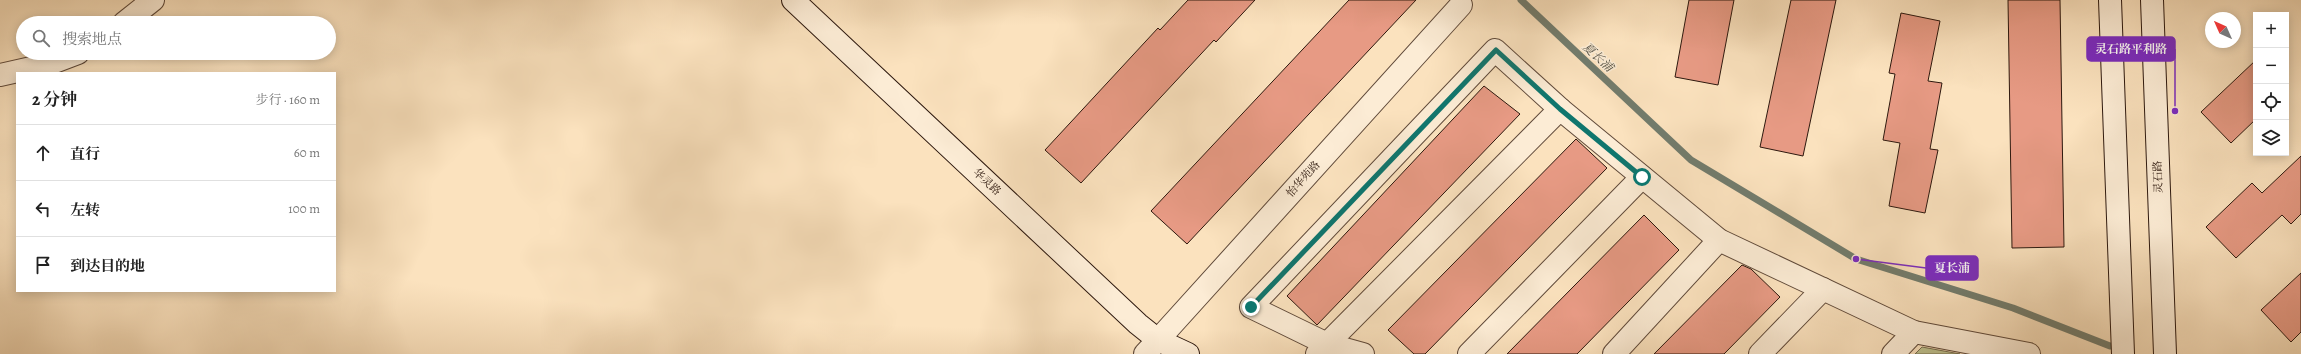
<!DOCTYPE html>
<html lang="zh">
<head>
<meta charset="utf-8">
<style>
  :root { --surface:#fff; --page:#f2f2f2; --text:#222; --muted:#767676; --line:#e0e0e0 }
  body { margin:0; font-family:Alegreya,"Noto Serif SC",serif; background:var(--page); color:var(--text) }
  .controls { position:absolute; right:12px; top:12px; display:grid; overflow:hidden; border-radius:0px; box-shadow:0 2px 10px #0003 }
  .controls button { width:36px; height:36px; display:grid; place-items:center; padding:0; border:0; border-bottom:1px solid var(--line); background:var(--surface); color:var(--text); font:20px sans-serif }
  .compass { position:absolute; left:2205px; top:12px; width:36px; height:36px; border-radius:50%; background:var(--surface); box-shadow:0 2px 10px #0003; rotate:315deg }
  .stop { position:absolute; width:12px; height:12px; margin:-9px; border:3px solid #0f766e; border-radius:50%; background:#fff }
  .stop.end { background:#0f766e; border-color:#fff; box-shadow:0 1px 4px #0008 }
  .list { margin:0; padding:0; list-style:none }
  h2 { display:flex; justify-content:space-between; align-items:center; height:52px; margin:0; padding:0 16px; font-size:17px }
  h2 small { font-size:13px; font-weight:400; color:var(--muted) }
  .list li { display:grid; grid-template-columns:26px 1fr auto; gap:12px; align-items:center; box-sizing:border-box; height:56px; padding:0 16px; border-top:1px solid var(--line) }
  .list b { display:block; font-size:15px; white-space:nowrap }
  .list em { font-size:13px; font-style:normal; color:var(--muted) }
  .icon { flex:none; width:22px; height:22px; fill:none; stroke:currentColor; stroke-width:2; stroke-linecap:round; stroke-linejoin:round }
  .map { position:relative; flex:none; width:2301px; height:354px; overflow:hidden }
  .search { position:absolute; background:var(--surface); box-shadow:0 2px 10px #0003; left:16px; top:16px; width:320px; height:44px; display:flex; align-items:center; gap:10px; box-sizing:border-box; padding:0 14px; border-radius:22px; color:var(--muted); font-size:15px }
  .panel { position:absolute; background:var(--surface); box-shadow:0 2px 10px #0003; left:16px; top:72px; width:320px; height:220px; border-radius:0px }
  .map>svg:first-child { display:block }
  .green { fill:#bec391; stroke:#766e50 }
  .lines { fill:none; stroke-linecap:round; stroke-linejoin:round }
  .stream { stroke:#727c6d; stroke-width:7 }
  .building { fill:#e79a84; stroke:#2d180e }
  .minor-casing { stroke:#604a3a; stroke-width:24 }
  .tertiary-casing { stroke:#604a3a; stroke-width:24 }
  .secondary-casing { stroke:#2d180e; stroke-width:24 }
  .minor { stroke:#fcecd5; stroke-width:22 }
  .tertiary { stroke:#fcecd5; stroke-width:22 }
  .secondary { stroke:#fcecd5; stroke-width:22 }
  .route { stroke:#0f766e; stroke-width:5 }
  .labels { text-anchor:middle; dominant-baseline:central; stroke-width:3; stroke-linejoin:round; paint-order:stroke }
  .street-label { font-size:11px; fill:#2d180e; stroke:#fcecd5 }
  .water-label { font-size:12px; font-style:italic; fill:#555245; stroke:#fcecd5 }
  .leader { fill:none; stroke:#7b2cbf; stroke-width:1.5 }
  .callout-dot { fill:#7b2cbf; stroke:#fcecd5; stroke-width:1.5 }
  .callout { fill:#7b2cbf; stroke:#7b2cbf; stroke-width:1.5 }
  .callout-label { font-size:12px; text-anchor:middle; font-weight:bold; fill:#fff }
</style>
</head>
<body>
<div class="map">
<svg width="2301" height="354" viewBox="0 0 2301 354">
  <rect width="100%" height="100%" fill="#fbe2be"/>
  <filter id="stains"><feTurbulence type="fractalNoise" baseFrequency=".005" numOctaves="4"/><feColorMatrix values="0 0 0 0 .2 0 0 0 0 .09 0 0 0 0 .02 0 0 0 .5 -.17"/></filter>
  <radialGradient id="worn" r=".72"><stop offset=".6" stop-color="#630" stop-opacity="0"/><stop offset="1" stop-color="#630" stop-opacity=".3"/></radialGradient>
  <path class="green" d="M1922,347l38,7h-45z"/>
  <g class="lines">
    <path class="stream" d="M1521,0l170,160 165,99 157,49 97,38"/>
  </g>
  <g class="building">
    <path d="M1188,0h67l-39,42 -2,-2 -133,143 -36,-33 113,-122 2,2z"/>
    <path d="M1349,0h67l-229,244 -36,-33z"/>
    <path d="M1689,0h45l-16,85 -43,-8z"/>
    <path d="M1791,0h45l-33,156 -43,-9z"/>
    <path d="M2008,0h52l4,247 -52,1z"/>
    <path d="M1901,13l39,8 -12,60 14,2 -12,66 8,1 -13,63 -36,-7 11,-63 -17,-3 12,-66 -6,-1z"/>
    <path d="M2256,60v59l-25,24 -30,-31z"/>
    <path d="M1484,86l36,28 -203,211 -30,-29z"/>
    <path d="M1576,139l31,29 -182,186h-11l-26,-24z"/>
    <path d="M2301,156v58l-10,10 -9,-9 -46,43 -30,-31 46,-44 10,10z"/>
    <path d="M1644,215l35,35 -102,104h-70z"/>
    <path d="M1742,265l9,4 29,28 -56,57h-70z"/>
    <path d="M2301,273v59l-10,10 -30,-32z"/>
  </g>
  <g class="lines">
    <defs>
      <g id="minor">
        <path d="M1158,340l303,-335"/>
        <path d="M1317,354l243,-245 159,131 195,92 115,22"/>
        <path d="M1363,354l-36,-10 -76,-37 244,-257 65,59"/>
        <path d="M1469,354l173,-177"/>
        <path d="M1614,354l105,-114"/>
        <path d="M1760,354l63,-65"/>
        <path d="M1893,354l21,-22"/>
      </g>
      <g id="tertiary">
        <path d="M124,23l29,-23"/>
        <path d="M0,75l49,-11 29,-11"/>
        <path d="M1145,354l13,-14"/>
      </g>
      <g id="secondary">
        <path d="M793,0l345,324 20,16 30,14"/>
        <path d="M2110,0l13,354"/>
        <path d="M2152,0l13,354"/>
      </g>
    </defs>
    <use href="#minor" class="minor-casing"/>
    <use href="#tertiary" class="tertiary-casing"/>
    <use href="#secondary" class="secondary-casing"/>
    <use href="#minor" class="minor"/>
    <use href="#tertiary" class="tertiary"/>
    <use href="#secondary" class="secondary"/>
  </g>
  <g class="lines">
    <path class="route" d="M1251,307l245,-257 64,59 82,68"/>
  </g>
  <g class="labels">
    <g class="street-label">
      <text transform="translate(2158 177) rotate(-92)">灵石路</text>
      <text transform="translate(1303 179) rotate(-48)">怡华苑路</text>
      <text transform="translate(987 182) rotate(43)">华灵路</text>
    </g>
    <g class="water-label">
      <text transform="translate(1598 57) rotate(43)">夏长浦</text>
    </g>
  </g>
  <path class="leader" d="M2175 111L2175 49M1856 259L1926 268"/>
  <g class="callout-dot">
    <circle cx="2175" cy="111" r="4"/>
    <circle cx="1856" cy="259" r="4"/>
  </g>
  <g class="callout">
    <rect x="2087" y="37" width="88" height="24" rx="4"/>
    <rect x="1926" y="256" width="52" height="24" rx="4"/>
  </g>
  <g class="callout-label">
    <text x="2131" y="53">灵石路平利路</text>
    <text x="1952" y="272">夏长浦</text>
  </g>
  <rect width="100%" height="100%" filter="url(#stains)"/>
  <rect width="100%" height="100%" fill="url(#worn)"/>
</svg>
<div class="controls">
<button>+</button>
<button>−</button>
<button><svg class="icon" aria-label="locate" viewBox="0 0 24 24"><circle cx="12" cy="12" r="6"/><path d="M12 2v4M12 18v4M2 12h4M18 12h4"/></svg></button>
<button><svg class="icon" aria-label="layers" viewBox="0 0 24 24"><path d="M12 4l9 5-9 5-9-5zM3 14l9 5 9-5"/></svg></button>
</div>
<svg class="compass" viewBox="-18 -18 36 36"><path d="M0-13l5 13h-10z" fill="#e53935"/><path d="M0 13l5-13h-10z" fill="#767676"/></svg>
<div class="stop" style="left:1642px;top:177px"></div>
<div class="stop end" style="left:1251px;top:307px"></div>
<div class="search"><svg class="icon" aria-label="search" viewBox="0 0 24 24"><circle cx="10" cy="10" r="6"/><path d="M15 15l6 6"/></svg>搜索地点</div>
<section class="panel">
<h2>2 分钟<small>步行 · 160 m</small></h2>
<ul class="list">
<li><svg class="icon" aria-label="ahead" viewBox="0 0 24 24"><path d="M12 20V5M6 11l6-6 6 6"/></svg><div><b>直行</b></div><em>60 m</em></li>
<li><svg class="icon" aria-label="left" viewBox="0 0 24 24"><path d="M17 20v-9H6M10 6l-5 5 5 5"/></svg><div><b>左转</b></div><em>100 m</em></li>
<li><svg class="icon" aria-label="arrive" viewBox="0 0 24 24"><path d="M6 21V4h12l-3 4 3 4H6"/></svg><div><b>到达目的地</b></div></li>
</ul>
</section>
</div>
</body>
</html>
